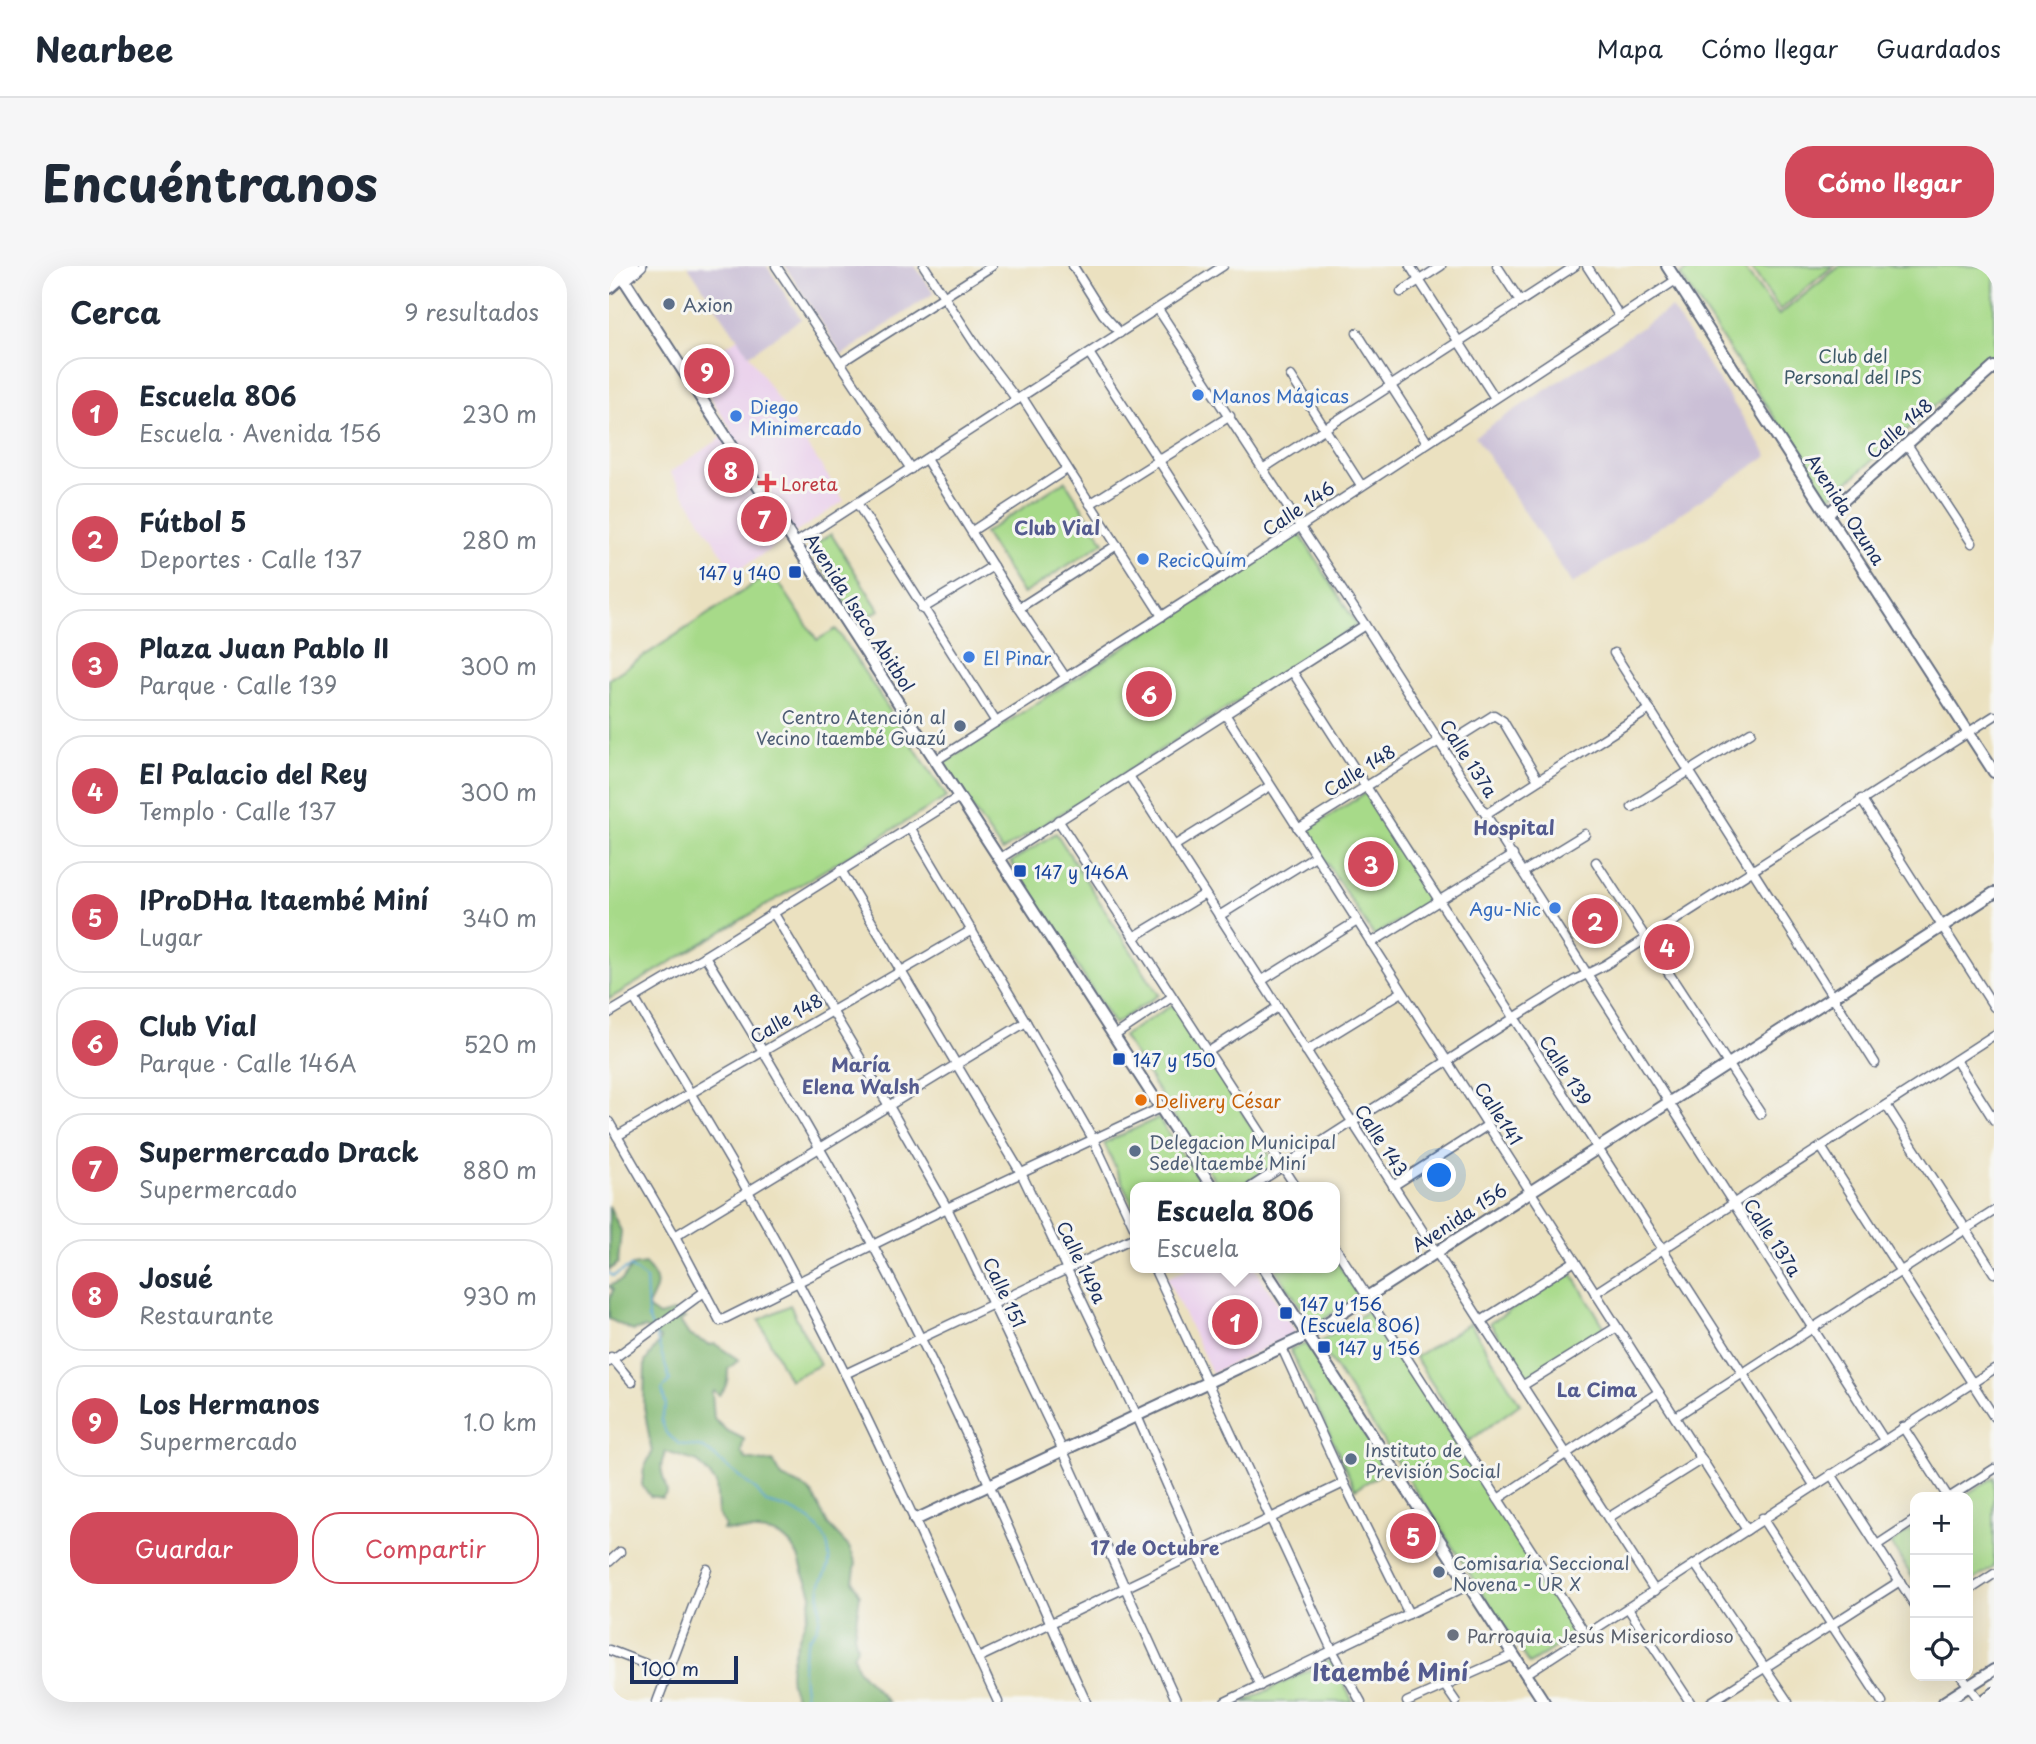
<!DOCTYPE html>
<html lang="es">
<head>
<meta charset="utf-8">
<style>
  :root { --surface:#fff; --page:#f6f6f7; --text:#1f2937; --muted:#747a83; --line:#e0e1e3; --accent:#d1495b }
  body { margin:0; font-family:"Playpen Sans",sans-serif; background:var(--page); color:var(--text) }
  .controls { position:absolute; right:21px; bottom:21px; display:grid; overflow:hidden; border-radius:14px; box-shadow:0 7px 28px #0002 }
  .controls button { width:63px; height:63px; display:grid; place-items:center; padding:0; border:0; border-bottom:2px solid var(--line); background:var(--surface); color:var(--text); font:35px sans-serif }
  .scale { position:absolute; left:21px; bottom:18px; width:108px; box-sizing:border-box; padding-left:7px; border:4px solid #1b2f5e; border-top:0; font-size:19px; line-height:24px; white-space:nowrap; color:#1b2f5e; -webkit-text-stroke:5px #f6f6f2; paint-order:stroke }
  .you { position:absolute; left:831px; top:910px; width:24px; height:24px; margin:-18px; border:5px solid #fff; border-radius:50%; background:#1a73e8; box-shadow:0 0 0 10px #1a73e833 }
  .badge { display:grid; place-items:center; width:46px; height:46px; border-radius:50%; background:var(--accent); color:#fff; font-size:23px; font-weight:700 }
  .pin { position:absolute; translate:-50% -50%; border:4px solid #fff; box-shadow:0 2px 7px #0006 }
  .popup { position:absolute; left:521px; top:916px; width:210px; height:91px; box-sizing:border-box; display:grid; place-content:center; border-radius:14px; background:var(--surface); filter:drop-shadow(0 2px 5px #0005); font-size:23px; white-space:nowrap; color:var(--muted) }
  .popup b { font-size:26px; color:var(--text) }
  .popup::after { content:''; position:absolute; left:50%; top:100%; margin-left:-14px; border:14px solid transparent; border-top-color:var(--surface) }
  .list { margin:0; padding:0; list-style:none }
  h2 { display:flex; justify-content:space-between; align-items:center; height:91px; margin:0; padding:0 28px; font-size:30px }
  h2 small { font-size:23px; font-weight:400; color:var(--muted) }
  .list li { display:grid; grid-template-columns:46px 1fr auto; gap:21px; align-items:center; box-sizing:border-box; height:112px; margin:0 14px 14px; padding:0 14px; border:2px solid var(--line); border-radius:28px }
  .list b { display:block; font-size:26px; white-space:nowrap }
  .list p { margin:0; font-size:23px; white-space:nowrap; color:var(--muted) }
  .list em { font-size:23px; font-style:normal; color:var(--muted) }
  .actions { display:flex; gap:14px; padding:21px 28px }
  .actions a { flex:1; padding:16px 0; border:2px solid var(--accent); border-radius:28px; text-align:center; font-size:24px; color:var(--accent) }
  .actions .main { background:var(--accent); color:#fff }
  .icon { flex:none; width:38px; height:38px; fill:none; stroke:currentColor; stroke-width:2; stroke-linecap:round; stroke-linejoin:round }
  .map { position:relative; flex:none; width:1385px; height:1436px; overflow:hidden; border-radius:28px }
  header { display:flex; align-items:center; gap:42px; box-sizing:border-box; height:98px; padding:0 35px; background:var(--surface); border-bottom:2px solid var(--line) }
  header strong { font-size:33px }
  nav { display:flex; gap:38px; margin-inline-start:auto; font-size:24px }
  .intro { display:flex; align-items:center; justify-content:space-between; box-sizing:border-box; height:168px; padding:0 42px }
  h1 { margin:0; font-size:49px }
  .button { padding:18px 32px; border-radius:28px; background:var(--accent); color:#fff; font-size:24px; font-weight:700 }
  main { display:flex; gap:42px; padding:0 42px }
  aside { flex:1; background:var(--surface); border-radius:28px; box-shadow:0 7px 28px #0002 }
  .map>svg:first-child { display:block }
  .built { fill:#ead1ec }
  .industrial { fill:#cabfd6 }
  .green { fill:#a7da89; stroke:#618474; stroke-width:2 }
  .forest { fill:#85ba75; stroke:#50746a; stroke-width:2 }
  .lines { fill:none; stroke-linecap:round; stroke-linejoin:round }
  .stream { stroke:#56a4cf; stroke-width:2 }
  .street-casing { stroke:#646d80; stroke-width:11 }
  .secondary-casing { stroke:#646d80; stroke-width:14 }
  .highway-casing { stroke:#646d80; stroke-width:18 }
  .street { stroke:#fff; stroke-width:8 }
  .secondary { stroke:#fff; stroke-width:10 }
  .highway { stroke:#fff; stroke-width:14 }
  .service-dot { fill:#5c6f8a; stroke:#f6f6f2; stroke-width:2.5 }
  .shop-dot { fill:#3f7fe0; stroke:#f6f6f2; stroke-width:2.5 }
  .health-dot { fill:#e0444e; stroke:#f6f6f2; stroke-width:2.5 }
  .transit-dot { fill:#1a4fb4; stroke:#f6f6f2; stroke-width:2.5 }
  .food-dot { fill:#e8710a; stroke:#f6f6f2; stroke-width:2.5 }
  .worship-dot { fill:#6b7280; stroke:#f6f6f2; stroke-width:2.5 }
  .labels { text-anchor:middle; dominant-baseline:central; stroke-width:6; stroke-linejoin:round; paint-order:stroke }
  .service-label { font-size:18px; fill:#4e5e75; stroke:#f6f6f2; text-anchor:start }
  .park-label { font-size:18px; fill:#3e5a69; stroke:#f6f6f2 }
  .shop-label { font-size:18px; fill:#366cbe; stroke:#f6f6f2; text-anchor:start }
  .street-label { font-size:18px; fill:#1b2f5e; stroke:#f6f6f2 }
  .health-label { font-size:18px; fill:#be3a42; stroke:#f6f6f2; text-anchor:start }
  .transit-label { font-size:18px; fill:#164399; stroke:#f6f6f2; text-anchor:start }
  .food-label { font-size:18px; fill:#c56008; stroke:#f6f6f2; text-anchor:start }
  .worship-label { font-size:18px; fill:#5b616d; stroke:#f6f6f2; text-anchor:start }
  .neighbourhood-label { font-size:19px; font-weight:bold; fill:#545b8f; stroke:#f6f6f2 }
  .district-label { font-size:24px; font-weight:bold; fill:#545b8f; stroke:#f6f6f2 }
</style>
</head>
<body>
<header>
<strong>Nearbee</strong>
<nav><a>Mapa</a><a>Cómo llegar</a><a>Guardados</a></nav>
</header>
<div class="intro"><h1>Encuéntranos</h1><a class="button">Cómo llegar</a></div>
<main>
<aside>
<h2>Cerca<small>9 resultados</small></h2>
<ul class="list">
<li><span class="badge">1</span><div><b>Escuela 806</b><p>Escuela · Avenida 156</p></div><em>230 m</em></li>
<li><span class="badge">2</span><div><b>Fútbol 5</b><p>Deportes · Calle 137</p></div><em>280 m</em></li>
<li><span class="badge">3</span><div><b>Plaza Juan Pablo II</b><p>Parque · Calle 139</p></div><em>300 m</em></li>
<li><span class="badge">4</span><div><b>El Palacio del Rey</b><p>Templo · Calle 137</p></div><em>300 m</em></li>
<li><span class="badge">5</span><div><b>IProDHa Itaembé Miní</b><p>Lugar</p></div><em>340 m</em></li>
<li><span class="badge">6</span><div><b>Club Vial</b><p>Parque · Calle 146A</p></div><em>520 m</em></li>
<li><span class="badge">7</span><div><b>Supermercado Drack</b><p>Supermercado</p></div><em>880 m</em></li>
<li><span class="badge">8</span><div><b>Josué</b><p>Restaurante</p></div><em>930 m</em></li>
<li><span class="badge">9</span><div><b>Los Hermanos</b><p>Supermercado</p></div><em>1.0 km</em></li>
</ul>
<div class="actions"><a class="main">Guardar</a><a>Compartir</a></div>
</aside>
<div class="map">
<svg width="1385" height="1436" viewBox="0 0 1385 1436">
  <rect width="100%" height="100%" fill="#f6f6f2"/>
  <filter id="ink" filterUnits="userSpaceOnUse"><feTurbulence type="fractalNoise" baseFrequency=".0143" numOctaves="2"/><feDisplacementMap in="SourceGraphic" scale="14" xChannelSelector="R" yChannelSelector="G"/><feConvolveMatrix kernelMatrix="1 2 1 2 8 2 1 2 1" color-interpolation-filters="sRGB"/></filter>
  <filter id="wash" filterUnits="userSpaceOnUse"><feTurbulence type="fractalNoise" baseFrequency=".00686" numOctaves="4" result="noise"/><feDisplacementMap in="SourceGraphic" scale="28" xChannelSelector="R" yChannelSelector="G"/><feGaussianBlur stdDeviation="1.57" result="paint"/><feColorMatrix in="noise" values="0 0 0 0 0 0 0 0 0 0 0 0 0 0 0 0 0 1.4 0 .05"/><feComposite in="paint" operator="in"/></filter>
  <g filter="url(#wash)">
    <rect width="100%" height="100%" fill="#ebe1c0"/>
    <g class="built">
      <path d="M129,72l106,163 -110,72 -64,-101 62,-41 -40,-63z"/>
      <path d="M580,1002h66l41,65 -84,40 -45,-95z"/>
    </g>
    <g class="industrial">
      <path d="M79,0h79l34,53 -52,36z"/>
      <path d="M176,0h130l19,27 -92,62z"/>
      <path d="M1062,42l97,148 -196,128 -97,-148z"/>
    </g>
    <g class="green">
      <path d="M1083,0h50l37,49 61,-49h154v88l-168,147 -33,-55 -113,-171z"/>
      <path d="M1141,0h83l-53,44z"/>
      <path d="M456,215l39,61 -81,52 -39,-61z"/>
      <path d="M222,268l48,76 -21,13 -48,-76z"/>
      <path d="M691,268l57,91 -355,226 -60,-87z"/>
      <path d="M163,306l45,68 19,-11 111,168 -338,202v-320z"/>
      <path d="M758,526l68,105 -61,39 -68,-105z"/>
      <path d="M447,567l103,162 -45,29 -103,-162z"/>
      <path d="M565,738l101,160 -36,23h-20l-96,-151z"/>
      <path d="M549,852l46,69h-69v23l-31,-67z"/>
      <path d="M726,993l24,37 -46,30 -38,-58h60z"/>
      <path d="M962,1006l34,56 -79,51 -36,-56z"/>
      <path d="M181,1039l30,60 -31,15 -30,-60z"/>
      <path d="M760,1044l210,322 -50,32 -210,-321z"/>
      <path d="M861,1057l50,81 -51,37 -54,-84z"/>
      <path d="M697,1078l82,126 -33,19 -65,-140z"/>
      <path d="M1385,1211v90l-26,17v-87h-6z"/>
      <path d="M1306,1261v55l-24,-39z"/>
      <path d="M723,1393l21,43h-109l87,-43z"/>
    </g>
    <g class="forest">
      <path d="M0,940l12,25 -3,32 -9,7z"/>
      <path d="M36,998c16,17 14,22 3,42l1,3 10,7 14,-4 12,6 -5,3 9,14 21,10 5,-1 24,16 -11,9c0,10 -1,19 -9,26l-5,-4 -2,2 2,26 12,11 18,9 -3,13 5,7 18,3 9,-1 9,16 25,12 6,6 15,30 21,22 7,16 -3,18 7,14 -6,40 3,12 -4,8 5,15 30,32h-89c-23,-31 5,-67 11,-99 4,-16 -5,-22 -8,-35 -12,-44 -41,-36 -79,-38l2,-4 -7,-13 -2,-30 -18,-21 -32,-10c-10,18 -1,25 1,41l-5,5 -12,-2 -8,-11 2,-17 8,-15 -8,-46 1,-45 16,-23 -16,-11 -12,3 -24,-12v-18l4,-11 -4,-4 13,-6 10,-14z"/>
    </g>
    <g class="lines">
      <g class="stream">
        <path d="M0,1007l4,3 17,-9 16,12 2,39 4,9"/>
        <path d="M46,1067l15,47 -8,10 4,15 -5,14 5,14 13,11 25,4 53,43 9,12c32,7 66,21 63,60 0,8 -8,16 -9,24 -2,12 2,28 -2,38 -1,5 -6,9 -9,13 -9,19 -6,45 -2,64"/>
      </g>
    </g>
  </g>
  <g filter="url(#ink)">
    <g class="lines">
      <defs>
        <g id="street">
          <path d="M167,0l135,203"/>
          <path d="M315,0l53,81 40,53"/>
          <path d="M464,0l30,48 17,19"/>
          <path d="M801,0l85,132"/>
          <path d="M888,0l23,35"/>
          <path d="M978,0l33,51"/>
          <path d="M21,11l12,-11"/>
          <path d="M792,26l40,-26"/>
          <path d="M549,43l207,316 519,815"/>
          <path d="M748,67l70,109"/>
          <path d="M480,87l142,219"/>
          <path d="M231,97l152,-97"/>
          <path d="M682,110l70,109"/>
          <path d="M413,131l140,219"/>
          <path d="M1298,178l65,99"/>
          <path d="M317,193l93,149 47,70"/>
          <path d="M655,202l311,-202"/>
          <path d="M248,237l139,219"/>
          <path d="M481,238l140,-88"/>
          <path d="M363,265l95,-62"/>
          <path d="M185,278l429,-278"/>
          <path d="M410,342l98,-63"/>
          <path d="M313,343l71,-43"/>
          <path d="M1005,387l261,410"/>
          <path d="M683,405l522,814"/>
          <path d="M616,448l522,816"/>
          <path d="M834,481l51,-32 9,6 35,59"/>
          <path d="M326,495l296,-189 445,-292"/>
          <path d="M520,510l526,815"/>
          <path d="M1252,533l133,208"/>
          <path d="M1023,541l119,-75"/>
          <path d="M877,548l164,-105"/>
          <path d="M449,554l238,367"/>
          <path d="M301,561l116,195 67,117 42,90"/>
          <path d="M689,563l141,-88"/>
          <path d="M565,580l96,-60"/>
          <path d="M390,593l366,-234"/>
          <path d="M987,596l165,252"/>
          <path d="M232,604l180,303 116,243 60,137 63,133"/>
          <path d="M914,606l62,-38"/>
          <path d="M164,646l116,194 58,102 116,243 114,251"/>
          <path d="M610,650l96,-60"/>
          <path d="M525,671l71,-43"/>
          <path d="M762,677l142,-88"/>
          <path d="M96,690c77,124 150,249 214,379 60,120 111,245 167,367"/>
          <path d="M652,715l96,-60"/>
          <path d="M25,732c55,94 113,187 164,284 73,137 135,279 200,420"/>
          <path d="M0,747l96,-57 254,-159"/>
          <path d="M505,770l58,-39"/>
          <path d="M697,785l96,-59"/>
          <path d="M599,786l70,-45"/>
          <path d="M1347,794l38,60"/>
          <path d="M1277,839l108,168"/>
          <path d="M0,856l66,114 45,85 227,-113 213,-100"/>
          <path d="M8,870l355,-206"/>
          <path d="M1212,881l173,270"/>
          <path d="M784,920l95,-61"/>
          <path d="M642,921l263,-169 61,-38 30,-15 389,-249"/>
          <path d="M66,970l351,-214"/>
          <path d="M726,981l251,388"/>
          <path d="M545,1002l178,382 29,52"/>
          <path d="M986,1027l399,-258"/>
          <path d="M872,1055l94,-60"/>
          <path d="M673,1082l62,135 65,131"/>
          <path d="M2,1091l21,25"/>
          <path d="M0,1096l95,-70"/>
          <path d="M236,1108l290,-137"/>
          <path d="M913,1120l95,-59"/>
          <path d="M1066,1151l319,-206"/>
          <path d="M1294,1161l45,70"/>
          <path d="M1222,1208l84,131"/>
          <path d="M1341,1231l44,-28"/>
          <path d="M889,1233l161,-107"/>
          <path d="M999,1252l94,-59"/>
          <path d="M1153,1252l120,184"/>
          <path d="M1268,1279l38,-25"/>
          <path d="M0,1296l11,-10"/>
          <path d="M1086,1298l93,138"/>
          <path d="M1359,1325l26,-17"/>
          <path d="M1019,1342l62,94"/>
          <path d="M0,1384l60,23"/>
          <path d="M369,1392l366,-175"/>
          <path d="M917,1408l468,-305"/>
          <path d="M1352,1410l20,26"/>
          <path d="M836,1420l11,16"/>
          <path d="M48,1436l50,-133"/>
          <path d="M616,1436l244,-117"/>
          <path d="M798,1436l106,-47"/>
          <path d="M1102,1436l189,-121"/>
        </g>
        <g id="secondary">
          <path d="M1058,0l327,506"/>
          <path d="M7,1l596,920"/>
          <path d="M1219,248l166,-147"/>
          <path d="M655,1002l280,434"/>
          <path d="M306,1254l393,-185 686,-442"/>
          <path d="M1335,1436l50,-32"/>
          <path d="M1372,1436l13,-9"/>
        </g>
        <path id="highway" d="M0,20l23,-20"/>
      </defs>
      <use href="#street" class="street-casing"/>
      <use href="#secondary" class="secondary-casing"/>
      <use href="#highway" class="highway-casing"/>
      <use href="#street" class="street"/>
      <use href="#secondary" class="secondary"/>
      <use href="#highway" class="highway"/>
    </g>
  </g>
  <g class="service-dot">
    <circle cx="60" cy="38" r="7"/>
    <circle cx="351" cy="460" r="7"/>
    <circle cx="526" cy="885" r="7"/>
    <circle cx="742" cy="1193" r="7"/>
    <circle cx="830" cy="1306" r="7"/>
  </g>
  <g class="shop-dot">
    <circle cx="589" cy="129" r="7"/>
    <circle cx="127" cy="150" r="7"/>
    <circle cx="534" cy="293" r="7"/>
    <circle cx="360" cy="391" r="7"/>
    <circle cx="946" cy="642" r="7"/>
  </g>
  <path class="health-dot" d="M154.5 206.5h7v7h7v7h-7v7h-7v-7h-7v-7h7z"/>
  <g class="transit-dot">
    <rect x="179" y="299" width="14" height="14" rx="3.5"/>
    <rect x="404" y="598" width="14" height="14" rx="3.5"/>
    <rect x="503" y="786" width="14" height="14" rx="3.5"/>
    <rect x="670" y="1040" width="14" height="14" rx="3.5"/>
    <rect x="708" y="1074" width="14" height="14" rx="3.5"/>
  </g>
  <circle class="food-dot" cx="532" cy="834" r="7"/>
  <circle class="worship-dot" cx="844" cy="1369" r="7"/>
  <g class="labels">
    <g class="service-label">
      <text x="74" y="38">Axion</text>
      <text x="337" y="450" text-anchor="end">Centro Atención al<tspan x="337" dy="21">Vecino Itaembé Guazú</tspan></text>
      <text x="540" y="875">Delegacion Municipal<tspan x="540" dy="21">Sede Itaembé Miní</tspan></text>
      <text x="756" y="1183">Instituto de<tspan x="756" dy="21">Previsión Social</tspan></text>
      <text x="844" y="1296">Comisaría Seccional<tspan x="844" dy="21">Novena - UR X</tspan></text>
    </g>
    <g class="park-label">
      <text x="1244" y="89">Club del<tspan x="1244" dy="21">Personal del IPS</tspan></text>
    </g>
    <g class="shop-label">
      <text x="603" y="129">Manos Mágicas</text>
      <text x="141" y="140">Diego<tspan x="141" dy="21">Minimercado</tspan></text>
      <text x="548" y="293">RecicQuím</text>
      <text x="374" y="391">El Pinar</text>
      <text x="932" y="642" text-anchor="end">Agu-Nic</text>
    </g>
    <g class="street-label">
      <text transform="translate(1290 162) rotate(-41)">Calle 148</text>
      <text transform="translate(689 242) rotate(-34)">Calle 146</text>
      <text transform="translate(1237 243) rotate(57)">Avenida Ozuna</text>
      <text transform="translate(251 346) rotate(57)">Avenida Isaco Abitbol</text>
      <text transform="translate(860 492) rotate(57)">Calle 137a</text>
      <text transform="translate(750 504) rotate(-32)">Calle 148</text>
      <text transform="translate(177 752) rotate(-30)">Calle 148</text>
      <text transform="translate(957 804) rotate(57)">Calle 139</text>
      <text transform="translate(890 847) rotate(57)">Calle141</text>
      <text transform="translate(773 874) rotate(57)">Calle 143</text>
      <text transform="translate(850 951) rotate(-33)">Avenida 156</text>
      <text transform="translate(1164 971) rotate(57)">Calle 137a</text>
      <text transform="translate(473 996) rotate(64)">Calle 149a</text>
      <text transform="translate(396 1026) rotate(65)">Calle 151</text>
    </g>
    <g class="health-label">
      <text x="172" y="217">Loreta</text>
    </g>
    <g class="transit-label">
      <text x="172" y="306" text-anchor="end">147 y 140</text>
      <text x="425" y="605">147 y 146A</text>
      <text x="524" y="793">147 y 150</text>
      <text x="691" y="1037">147 y 156<tspan x="691" dy="21">(Escuela 806)</tspan></text>
      <text x="729" y="1081">147 y 156</text>
    </g>
    <g class="food-label">
      <text x="546" y="834">Delivery César</text>
    </g>
    <g class="worship-label">
      <text x="858" y="1369">Parroquia Jesús Misericordioso</text>
    </g>
    <g class="neighbourhood-label">
      <text x="448" y="261">Club Vial</text>
      <text x="905" y="561">Hospital</text>
      <text x="252" y="798">María<tspan x="252" dy="22">Elena Walsh</tspan></text>
      <text x="988" y="1123">La Cima</text>
      <text x="546" y="1281">17 de Octubre</text>
    </g>
    <g class="district-label">
      <text x="781" y="1405">Itaembé Miní</text>
    </g>
  </g>
</svg>
<div class="controls">
<button>+</button>
<button>−</button>
<button><svg class="icon" aria-label="locate" viewBox="0 0 24 24"><circle cx="12" cy="12" r="6"/><path d="M12 2v4M12 18v4M2 12h4M18 12h4"/></svg></button>
</div>
<div class="scale">100 m</div>
<div class="you"></div>
<div class="pin badge" style="left:626px;top:1056px">1</div>
<div class="popup"><b>Escuela 806</b>Escuela</div>
<div class="pin badge" style="left:986px;top:655px">2</div>
<div class="pin badge" style="left:762px;top:598px">3</div>
<div class="pin badge" style="left:1058px;top:681px">4</div>
<div class="pin badge" style="left:804px;top:1270px">5</div>
<div class="pin badge" style="left:540px;top:428px">6</div>
<div class="pin badge" style="left:155px;top:253px">7</div>
<div class="pin badge" style="left:122px;top:204px">8</div>
<div class="pin badge" style="left:98px;top:105px">9</div>
</div>
</main>
</body>
</html>
